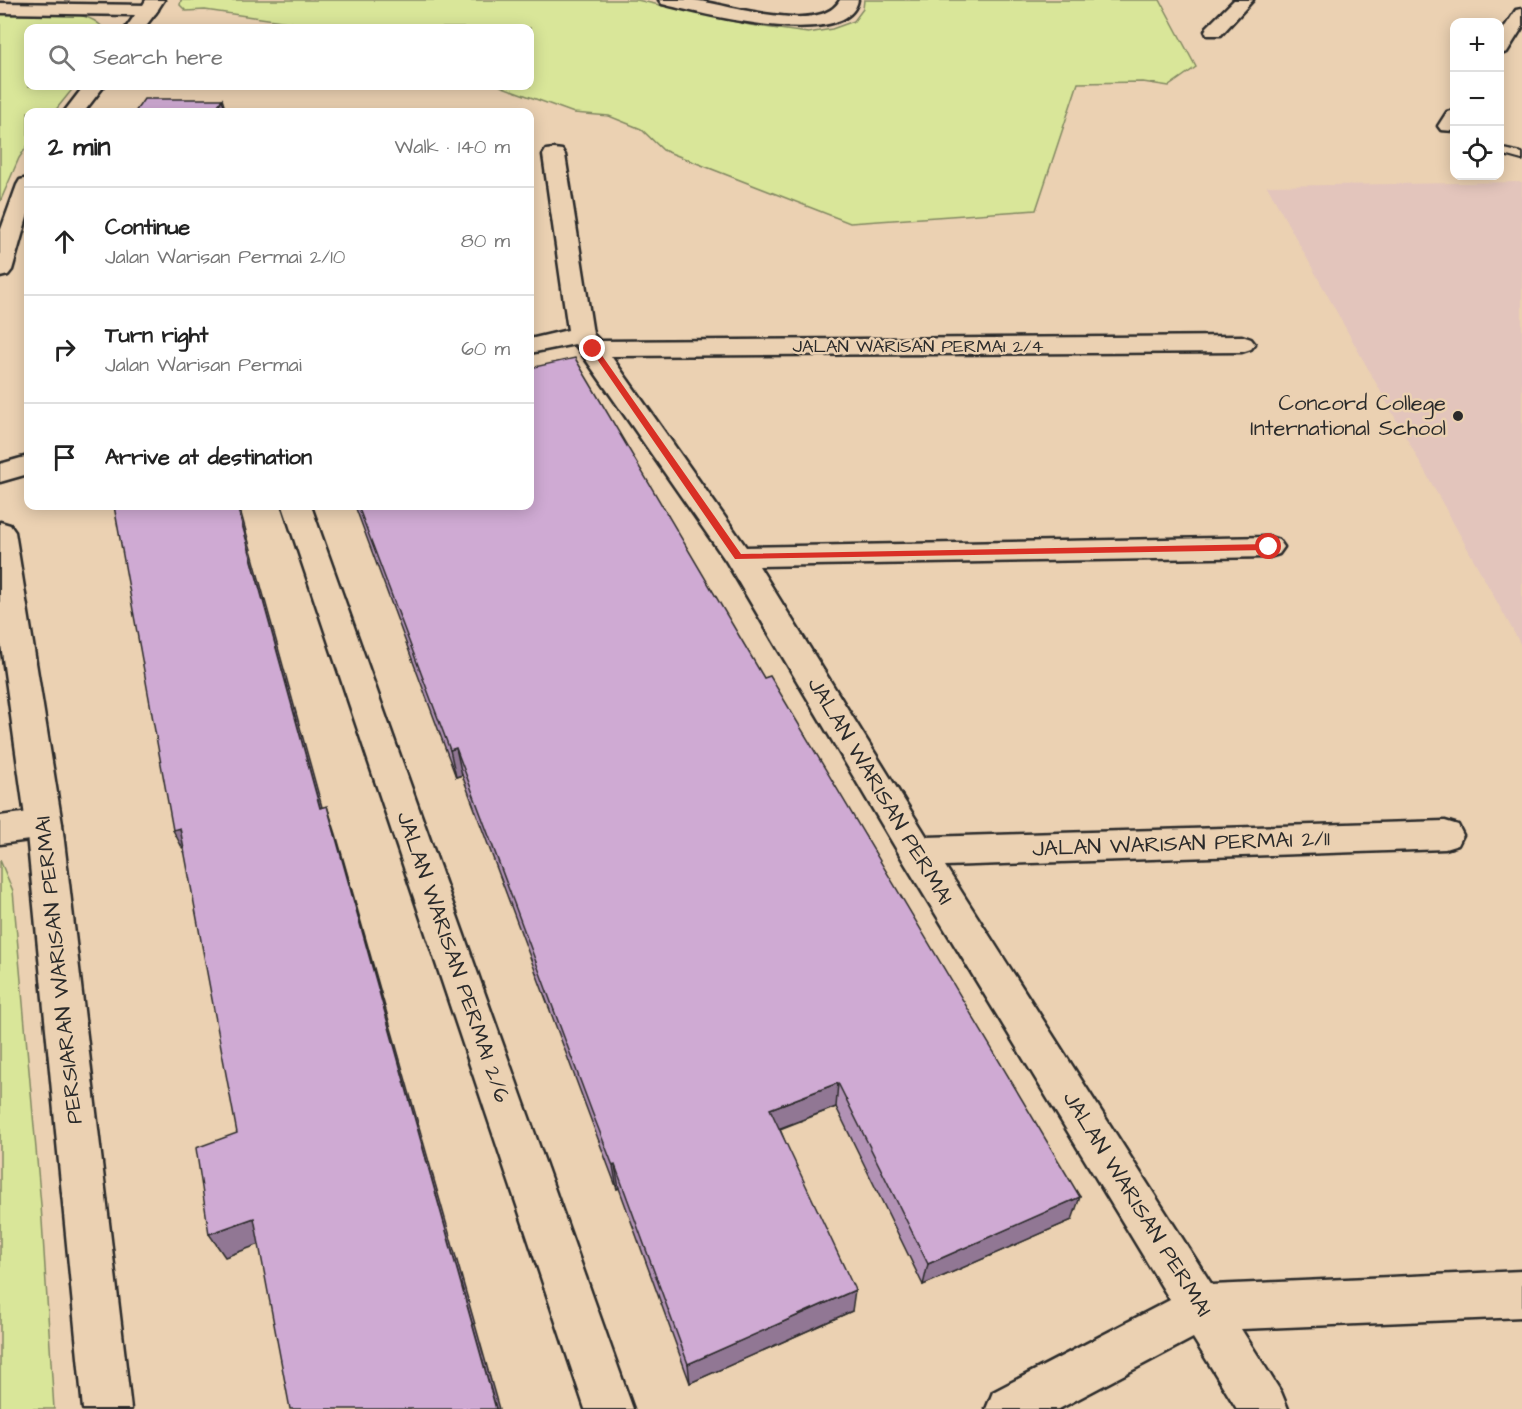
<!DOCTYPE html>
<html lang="en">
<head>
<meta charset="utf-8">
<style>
  :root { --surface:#fff; --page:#f2f2f2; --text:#222; --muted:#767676; --line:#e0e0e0 }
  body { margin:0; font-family:"Architects Daughter",sans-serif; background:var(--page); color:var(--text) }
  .controls { position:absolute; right:18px; top:18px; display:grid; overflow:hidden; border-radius:12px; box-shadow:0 3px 15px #0003 }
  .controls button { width:54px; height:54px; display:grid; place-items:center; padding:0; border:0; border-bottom:2px solid var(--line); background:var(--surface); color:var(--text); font:30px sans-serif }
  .stop { position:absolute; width:18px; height:18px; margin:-14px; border:4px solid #d93025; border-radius:50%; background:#fff }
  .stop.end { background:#d93025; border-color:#fff; box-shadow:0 2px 6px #0008 }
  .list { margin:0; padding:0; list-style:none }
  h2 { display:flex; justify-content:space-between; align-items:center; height:78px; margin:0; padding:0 24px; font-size:26px }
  h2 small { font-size:20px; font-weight:400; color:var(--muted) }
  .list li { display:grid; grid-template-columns:39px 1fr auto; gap:18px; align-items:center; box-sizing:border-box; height:108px; padding:0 24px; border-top:2px solid var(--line) }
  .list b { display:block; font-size:22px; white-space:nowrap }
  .list p { margin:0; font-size:20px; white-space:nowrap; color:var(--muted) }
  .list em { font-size:20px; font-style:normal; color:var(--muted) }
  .icon { flex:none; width:33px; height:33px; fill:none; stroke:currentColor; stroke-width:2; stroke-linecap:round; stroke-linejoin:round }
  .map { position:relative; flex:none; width:1522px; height:1409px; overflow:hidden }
  .search { position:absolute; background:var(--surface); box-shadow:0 3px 15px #0003; left:24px; top:24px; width:510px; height:66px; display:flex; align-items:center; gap:15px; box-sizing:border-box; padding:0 21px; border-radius:12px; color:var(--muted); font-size:22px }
  .panel { position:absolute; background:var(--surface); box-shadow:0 3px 15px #0003; left:24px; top:108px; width:510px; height:402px; border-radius:12px }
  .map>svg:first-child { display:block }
  .built { fill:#e3c5bc }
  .green { fill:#d9e699; stroke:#828862; stroke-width:1.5 }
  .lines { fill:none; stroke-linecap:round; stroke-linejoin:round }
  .lane-casing { stroke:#2b2b2b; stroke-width:4 }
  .street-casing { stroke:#2b2b2b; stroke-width:5 }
  .secondary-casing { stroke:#2b2b2b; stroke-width:5 }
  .lane { fill:#ebd1b2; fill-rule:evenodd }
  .street { fill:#ebd1b2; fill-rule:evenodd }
  .secondary { fill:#ebd1b2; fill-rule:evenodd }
  .wall { fill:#b292b5; stroke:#2b2b2b; stroke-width:1.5 }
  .shaded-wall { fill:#917794; stroke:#2b2b2b; stroke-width:1.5 }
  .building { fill:#cfaad3; stroke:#2b2b2b; stroke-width:1.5 }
  .route { fill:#d93025 }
  .poi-dot { fill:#2b2b2b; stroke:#ebd1b2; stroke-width:2 }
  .labels { text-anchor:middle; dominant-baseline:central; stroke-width:5; stroke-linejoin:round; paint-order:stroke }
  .far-street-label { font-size:18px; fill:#2b2b2b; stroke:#ebd1b2 }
  .poi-label { font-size:22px; fill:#2b2b2b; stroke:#ebd1b2; text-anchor:end }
  .street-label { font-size:22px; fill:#2b2b2b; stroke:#ebd1b2 }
</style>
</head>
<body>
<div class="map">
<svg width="1522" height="1409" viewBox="0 0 1522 1409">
  <rect width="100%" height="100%" fill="#ebd1b2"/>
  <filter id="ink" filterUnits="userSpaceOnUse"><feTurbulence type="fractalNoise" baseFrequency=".0167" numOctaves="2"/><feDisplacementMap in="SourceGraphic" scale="12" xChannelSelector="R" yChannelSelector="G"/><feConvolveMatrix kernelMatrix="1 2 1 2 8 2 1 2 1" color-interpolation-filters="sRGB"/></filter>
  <g filter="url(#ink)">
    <path class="built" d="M1522,182v465l-255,-461z"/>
    <g class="green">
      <path d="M181,0h456l113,25 58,8 24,-4 22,-8 9,-12 1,-9h296l36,67 -27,19 -26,-4 -65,1 -42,127 -186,13 -187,-73 -22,-21 -32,-13 -35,-3 -74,-27h30v-58h-201l-124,-18 -19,1 -6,-6z"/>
      <path d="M0,11c27,1 86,-5 103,17h-75v58h47l-21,26h-26v33l-9,13 -19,44z"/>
      <path d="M0,860l13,31 28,314 13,204h-54z"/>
    </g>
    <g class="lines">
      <defs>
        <path id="lane" d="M1500,148l22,5v7l-22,-6z"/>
        <g id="street">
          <path d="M146,0h18l-9,14h-12l-3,-4z"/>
          <path d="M659,0c11,0 22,0 33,0 33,3 128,37 148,0h18c-10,53 -163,12 -196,4z"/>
          <path d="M1234,0h19l-32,35h-14l-2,-4 2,-4z"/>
          <path d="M1522,9v19l-15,24 -7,2v-20l16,-24z"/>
          <path d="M1454,110v21l-13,-1 -3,-4 9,-14z"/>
          <path d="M554,149l8,1 3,5 28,179 7,7 642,-5 9,3 4,5 -4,5 -9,3 -631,4 135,191 523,-10 10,3 5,7 -5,7 -10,3 -510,9 168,271 518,-16 13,4 5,10 -5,10 -13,4 -500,17 267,419 310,-14v46l-281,12 40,63 7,17h-51l-44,-71 -134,71h-73l7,-17 177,-92 -266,-438 -178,-301 -151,-217 -45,9v-14l38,-9 -25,-175 3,-5z"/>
          <path d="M28,456v18l-28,8v-18z"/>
          <path d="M283,506h28l322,903h-48z"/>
          <path d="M44,810l13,4 5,10 -5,10 -13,4 -44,6v-28z"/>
        </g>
        <g id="secondary">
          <path d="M0,3l149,2 6,1 3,4 -14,18h-18l9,-13 -135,-2z"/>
          <path d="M84,86h20l-20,26h-20z"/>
          <path d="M28,178v36l-16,56 -4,5 -8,2v-45l17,-47 3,-5z"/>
          <path d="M0,522l10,3 5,7 47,292 69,585h-48l-57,-585 -26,-187z"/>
        </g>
      </defs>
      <use href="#lane" class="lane-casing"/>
      <use href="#street" class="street-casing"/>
      <use href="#secondary" class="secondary-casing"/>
      <use href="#lane" class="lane"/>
      <use href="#street" class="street"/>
      <use href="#secondary" class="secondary"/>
    </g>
    <path class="wall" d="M355,506h175l542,714 -149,65 -87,-178 -56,22 72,182 -162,72 -71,-195 -2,1 -20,-53 -135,-361 -6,2z"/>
    <g class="shaded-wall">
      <path d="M222,99l4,13h-12z"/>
      <path d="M237,506h2l91,330 -10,-28z"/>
      <path d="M456,748l6,27 -6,2 -6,-27z"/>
      <path d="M327,806l9,28 163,575h-3z"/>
      <path d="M180,828l7,29 -14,-27z"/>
      <path d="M838,1083l-2,24 -66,25v-23z"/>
      <path d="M615,1165l4,23 -2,1 -4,-23z"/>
      <path d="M1080,1197l-8,23 -149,65 5,-21z"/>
      <path d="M254,1218l14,23 -43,16 -16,-23z"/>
      <path d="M855,1290l-3,21 -162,72 -2,-19z"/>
    </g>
    <g class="building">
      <path d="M144,99h78l-8,13h-79z"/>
      <path d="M575,358l189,320 6,-2 310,521 -152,67 -90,-181 -68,26 85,181 -167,74 -73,-199 -2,1 -21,-54 -136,-364 -6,2 -92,-244h172v-138z"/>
      <path d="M114,506h123l83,302 7,-2 169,603h-206l-36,-191 -45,16 -13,-86 41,-15 -57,-305 -7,2z"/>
    </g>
  </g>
  <path class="route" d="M591,347h5l145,207 528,-10 5,3 -5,3 -534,9 -145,-210z"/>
  <circle class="poi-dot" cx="1458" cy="416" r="6"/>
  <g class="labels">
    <g class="far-street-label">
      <text x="918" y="346">JALAN WARISAN PERMAI 2/4</text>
    </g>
    <g class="poi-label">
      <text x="1446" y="403">Concord College<tspan x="1446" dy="25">International School</tspan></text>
    </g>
    <g class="street-label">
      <text transform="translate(880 791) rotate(59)">JALAN WARISAN PERMAI</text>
      <text transform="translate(1181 844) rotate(-2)">JALAN WARISAN PERMAI 2/11</text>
      <text transform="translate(453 957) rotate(71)">JALAN WARISAN PERMAI 2/6</text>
      <text transform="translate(59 970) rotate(-96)">PERSIARAN WARISAN PERMAI</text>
      <text transform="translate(1137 1204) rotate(58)">JALAN WARISAN PERMAI</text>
    </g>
  </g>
</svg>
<div class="controls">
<button>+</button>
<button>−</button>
<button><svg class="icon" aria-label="locate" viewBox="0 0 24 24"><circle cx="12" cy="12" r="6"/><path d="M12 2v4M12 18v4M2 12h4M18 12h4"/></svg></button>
</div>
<div class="stop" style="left:1269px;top:547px"></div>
<div class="stop end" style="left:593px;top:349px"></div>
<div class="search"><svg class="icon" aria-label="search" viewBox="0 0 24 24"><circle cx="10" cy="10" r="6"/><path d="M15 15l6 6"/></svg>Search here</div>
<section class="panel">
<h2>2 min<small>Walk · 140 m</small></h2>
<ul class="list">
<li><svg class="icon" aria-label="ahead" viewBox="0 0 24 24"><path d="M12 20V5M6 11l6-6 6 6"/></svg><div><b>Continue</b><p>Jalan Warisan Permai 2/10</p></div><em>80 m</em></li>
<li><svg class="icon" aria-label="right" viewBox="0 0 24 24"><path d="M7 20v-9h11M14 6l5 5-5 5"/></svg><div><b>Turn right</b><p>Jalan Warisan Permai</p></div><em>60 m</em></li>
<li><svg class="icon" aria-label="arrive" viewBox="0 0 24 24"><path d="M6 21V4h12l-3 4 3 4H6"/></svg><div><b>Arrive at destination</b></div></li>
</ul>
</section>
</div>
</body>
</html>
